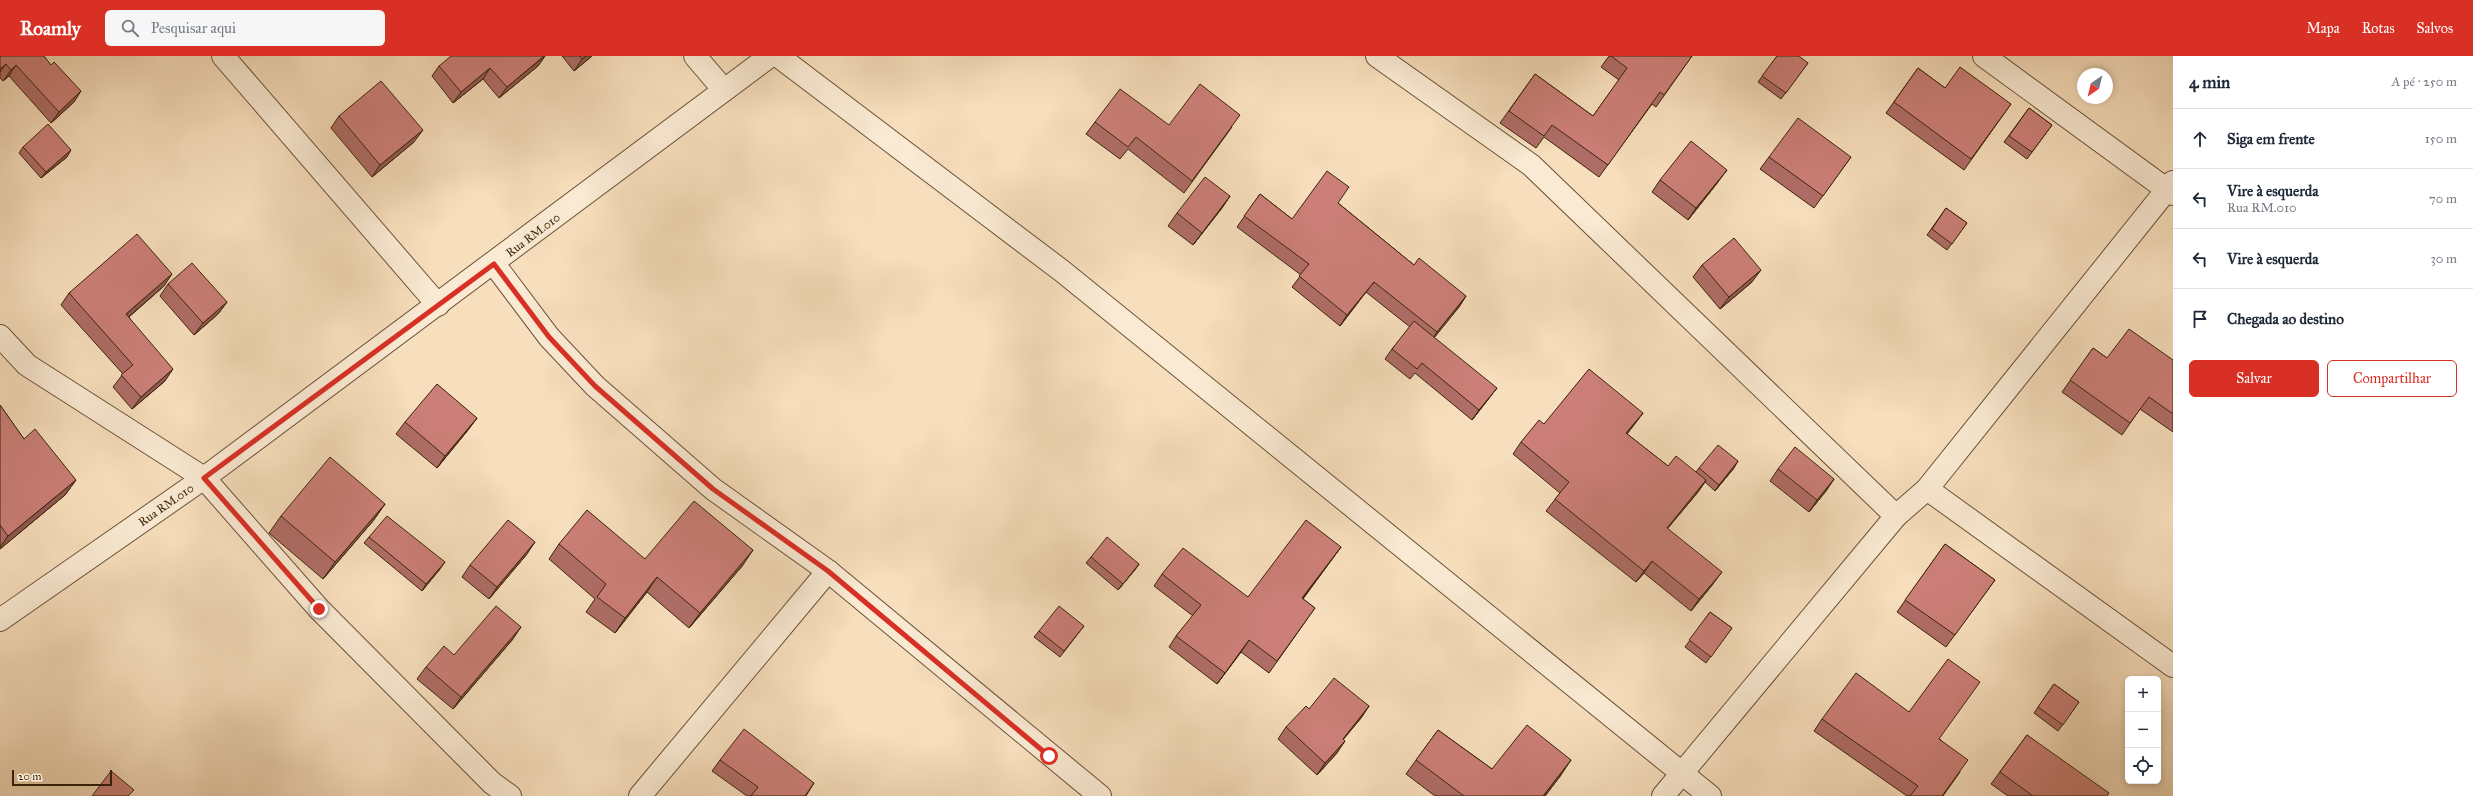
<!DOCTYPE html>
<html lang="pt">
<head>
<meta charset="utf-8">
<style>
  :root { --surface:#fff; --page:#f6f6f7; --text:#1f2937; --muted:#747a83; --line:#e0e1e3; --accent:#d93025 }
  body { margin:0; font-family:"IM FELL Great Primer",serif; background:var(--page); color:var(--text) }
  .controls { position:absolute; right:12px; bottom:12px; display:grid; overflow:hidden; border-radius:6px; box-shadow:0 2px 6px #0003 }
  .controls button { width:36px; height:36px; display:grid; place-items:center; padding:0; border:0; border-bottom:1px solid var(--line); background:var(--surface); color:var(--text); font:20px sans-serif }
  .compass { position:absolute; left:2077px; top:12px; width:36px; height:36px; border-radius:50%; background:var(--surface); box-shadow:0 2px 6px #0003; rotate:215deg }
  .scale { position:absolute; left:12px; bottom:10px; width:100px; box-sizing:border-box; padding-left:4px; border:2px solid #3b2409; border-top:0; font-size:11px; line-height:14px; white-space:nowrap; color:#3b2409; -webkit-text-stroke:3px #faead3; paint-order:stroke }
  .stop { position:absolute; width:12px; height:12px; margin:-9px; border:3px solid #d93025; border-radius:50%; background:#fff }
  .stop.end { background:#d93025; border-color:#fff; box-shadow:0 1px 4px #0008 }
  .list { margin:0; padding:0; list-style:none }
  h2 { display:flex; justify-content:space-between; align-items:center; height:52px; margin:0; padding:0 16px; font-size:17px }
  h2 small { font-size:13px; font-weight:400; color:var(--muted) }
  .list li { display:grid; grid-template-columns:26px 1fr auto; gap:12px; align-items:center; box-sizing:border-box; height:60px; padding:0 16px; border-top:1px solid var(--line) }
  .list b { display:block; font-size:15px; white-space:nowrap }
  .list p { margin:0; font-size:13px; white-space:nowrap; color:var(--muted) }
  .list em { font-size:13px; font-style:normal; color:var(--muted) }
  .actions { display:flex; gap:8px; padding:12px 16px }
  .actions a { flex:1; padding:9px 0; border:1px solid var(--accent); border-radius:6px; text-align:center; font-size:14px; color:var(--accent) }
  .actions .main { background:var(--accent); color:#fff }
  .icon { flex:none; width:22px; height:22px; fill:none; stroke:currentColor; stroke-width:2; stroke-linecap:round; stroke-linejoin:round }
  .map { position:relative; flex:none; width:2173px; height:740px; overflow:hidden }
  header { display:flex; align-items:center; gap:24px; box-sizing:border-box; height:56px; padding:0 20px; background:var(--accent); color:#fff }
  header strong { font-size:19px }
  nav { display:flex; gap:22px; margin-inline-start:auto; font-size:14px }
  .search { width:280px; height:36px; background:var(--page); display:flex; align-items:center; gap:10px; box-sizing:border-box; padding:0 14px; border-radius:6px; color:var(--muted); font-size:15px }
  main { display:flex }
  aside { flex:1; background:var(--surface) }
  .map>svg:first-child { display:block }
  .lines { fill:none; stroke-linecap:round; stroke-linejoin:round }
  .street-casing { stroke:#6a5236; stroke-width:24 }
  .street { stroke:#faead3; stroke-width:22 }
  .wall { fill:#af6d67; stroke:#3b2409 }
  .shaded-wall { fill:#8f5954; stroke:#3b2409 }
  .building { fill:#cc7f78; stroke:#3b2409 }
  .route { stroke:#d93025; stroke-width:5 }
  .labels { text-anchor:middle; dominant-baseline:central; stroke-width:4; stroke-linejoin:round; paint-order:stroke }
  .street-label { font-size:12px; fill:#3b2409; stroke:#faead3 }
</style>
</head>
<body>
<header>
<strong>Roamly</strong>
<div class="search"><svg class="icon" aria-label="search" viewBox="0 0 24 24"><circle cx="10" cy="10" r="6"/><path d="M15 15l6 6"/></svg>Pesquisar aqui</div>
<nav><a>Mapa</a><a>Rotas</a><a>Salvos</a></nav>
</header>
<main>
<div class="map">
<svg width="2173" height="740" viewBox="0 0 2173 740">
  <rect width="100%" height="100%" fill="#f7debc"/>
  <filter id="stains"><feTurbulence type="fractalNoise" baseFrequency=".005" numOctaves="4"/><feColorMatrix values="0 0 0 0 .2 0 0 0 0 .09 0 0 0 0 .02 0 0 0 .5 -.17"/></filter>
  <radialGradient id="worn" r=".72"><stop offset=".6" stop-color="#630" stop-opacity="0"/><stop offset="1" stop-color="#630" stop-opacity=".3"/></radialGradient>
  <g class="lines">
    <defs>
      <g id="street">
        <path d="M223,0l215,249"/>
        <path d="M695,0l29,34"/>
        <path d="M778,0l284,215 648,525"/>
        <path d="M1377,0l154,109 365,351"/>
        <path d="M1984,0l189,138"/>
        <path d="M494,208l55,73 46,49 118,103 115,82 272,225"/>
        <path d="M0,280l27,29 177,113 115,131 173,174 18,13"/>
        <path d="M1927,433l246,177"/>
        <path d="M0,564l204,-142 566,-422"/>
        <path d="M640,740l188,-225"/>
        <path d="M1663,740l233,-280 31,-27 246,-307"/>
      </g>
    </defs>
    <use href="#street" class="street-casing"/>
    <use href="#street" class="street"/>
  </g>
  <g class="wall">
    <path d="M0,0h44l30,46 -23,21 -42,-47 -6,5 -3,-3z"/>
    <path d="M545,0l-7,10 -39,32 -16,-19 -30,24 -21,-27 7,-10z"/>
    <path d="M562,0h30l-18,15z"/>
    <path d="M1609,0h83l-36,51 -4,-3 -53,73 -55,-40 -8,11 -36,-25 35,-49 58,42 26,-36 -18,-13z"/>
    <path d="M1777,0l31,7 -27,36 -23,-17z"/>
    <path d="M1918,12l27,20 66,16 -47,66 -78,-57z"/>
    <path d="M2029,52l23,17 -25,34 -23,-17z"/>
    <path d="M339,60l75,26 -42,35 -41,-49z"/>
    <path d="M1095,66l74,3 63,2 -48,66 -56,-44 -8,10 -34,-25z"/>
    <path d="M23,91l44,10 -26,21 -22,-25z"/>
    <path d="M1769,101h82l-37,51 -54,-39z"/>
    <path d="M1660,124l58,2 -30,38 -36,-28z"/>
    <path d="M1260,138l32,25 46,-16 76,62 52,31 -7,11 -25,30 56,60 -18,23 -57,-47 -5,6 -25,-20 7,-10 18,-22 -44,-35 -26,34 -48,-39 9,-12 -64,-48z"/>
    <path d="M1230,140l-8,12 -29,37 -25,-19 9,-13z"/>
    <path d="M1946,152l21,15 -20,27 -20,-15z"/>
    <path d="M1702,209l50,17 -32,27 -27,-32z"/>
    <path d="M168,228l59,18 -9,12 -24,21 -34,-39z"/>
    <path d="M164,230l-35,31 36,64 -33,28 -19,-22 10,-13 -62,-69 8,-12z"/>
    <path d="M2093,292l14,10 66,2v72l-33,-23 -18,26 -60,-43z"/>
    <path d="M0,349l24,34 52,41 -11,15 -65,54z"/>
    <path d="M1643,357l-16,21 41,32 28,6 3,-4h35l-19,23 -10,-9 -7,10 -31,37 46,55 -22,27 -47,-38 -8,9 -90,-71 14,-18 -47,-39 8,-12 23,-18z"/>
    <path d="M477,362l-9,12 -31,38 -41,-34 9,-12z"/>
    <path d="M1778,413l56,10 -8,12 -17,21 -39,-31z"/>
    <path d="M385,448l-12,17 -50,58 -54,-46 12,-17z"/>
    <path d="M369,481l71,32 -18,22 -58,-48z"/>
    <path d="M559,488l86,15 98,6 -54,63 -42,-36 -32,41 -29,-21 9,-13 -46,-40z"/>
    <path d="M1945,488l50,36 -49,67 -49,-35z"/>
    <path d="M1341,491l-38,52 12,9 -46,65 -28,-21 -24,32 -48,-37 7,-11 17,-20 -39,-30 8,-12 86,23z"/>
    <path d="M527,498l-38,45 -27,-22 8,-12z"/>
    <path d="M1091,501l48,7 -21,26 -32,-27z"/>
    <path d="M1710,556l22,16 -26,35 -21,-16z"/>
    <path d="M1084,570l-24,31 -26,-20 5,-6z"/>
    <path d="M513,583l-60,70 -36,-30 9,-12 28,-12z"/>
    <path d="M2054,628l25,18 -21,29 -24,-18z"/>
    <path d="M1369,650l-8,12 -18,21 -6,14 -20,22 -39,-36 8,-12 23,-18z"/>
    <path d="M1822,663l118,20 20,33 -17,24h-36l-93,-65z"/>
    <path d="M1438,674l54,39 69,6 -16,21h-110l-29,-22z"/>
    <path d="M2027,679l80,61h-99l-17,-12z"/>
    <path d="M720,704l94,23 -8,13h-59l-35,-25z"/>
  </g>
  <g class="shaded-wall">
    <path d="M545,0l-7,10 -39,32 8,-11z"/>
    <path d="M586,0h6l-18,15 8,-12z"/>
    <path d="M6,8l-6,8v-3z"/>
    <path d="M16,9l-7,11 -6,5 8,-11z"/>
    <path d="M490,12l-7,11 -30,24 8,-11z"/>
    <path d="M81,35l-7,11 -23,21 8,-11z"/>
    <path d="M423,74l-9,12 -42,35 8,-12z"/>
    <path d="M71,94l-4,7 -26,21 5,-6z"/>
    <path d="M1727,114l-9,12 -30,38 8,-12z"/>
    <path d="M1230,140l-8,12 -29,37 9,-12z"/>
    <path d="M1761,214l-9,12 -32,27 9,-12z"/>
    <path d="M172,218l-8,12 -46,40 8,-12z"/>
    <path d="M1374,226l-8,10 -26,34 7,-11z"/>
    <path d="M1466,240l-7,11 -29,36 7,-11z"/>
    <path d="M227,246l-9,12 -24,21 9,-12z"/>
    <path d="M173,313l-8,12 -33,28 9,-12z"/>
    <path d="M1497,332l-7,9 -18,23 7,-10z"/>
    <path d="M1643,357l-9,12 -16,20 8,-12z"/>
    <path d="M477,362l-9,12 -31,38 8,-12z"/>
    <path d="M1738,405l-4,7 -19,23 4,-6z"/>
    <path d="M1834,423l-8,12 -17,21 8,-12z"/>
    <path d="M76,424l-11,15 -65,54v-2l8,-11z"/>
    <path d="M1706,424l-8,12 -40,48 9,-12z"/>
    <path d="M385,448l-12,17 -50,58 12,-17z"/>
    <path d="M535,486l-8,12 -38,45 8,-12z"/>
    <path d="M1341,491l-8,11 -38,51 7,-11z"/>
    <path d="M753,494l-10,15 -54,63 11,-15z"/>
    <path d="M1652,505l-8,12 -8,9 8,-11z"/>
    <path d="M445,506l-5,7 -18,22 4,-7z"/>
    <path d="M1139,508l-4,6 -17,20 5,-6z"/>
    <path d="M1722,516l-9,12 -22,27 8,-12z"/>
    <path d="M657,521l-10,15 -32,41 10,-15z"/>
    <path d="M521,571l-8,12 -60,70 8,-12z"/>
    <path d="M1249,584l-8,12 -24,32z"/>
    <path d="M1369,650l-8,12 -27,33 9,-12z"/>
    <path d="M1345,685l-8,12 -20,22 8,-12z"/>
    <path d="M1571,704l-10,15 -16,21h-2z"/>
  </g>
  <g class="building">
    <path d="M0,0h44l7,9 3,-3 27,29 -22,21 -43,-47 -5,5 -5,-6 -6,5z"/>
    <path d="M451,0h93l-37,31 -17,-19 -29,24 -22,-26z"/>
    <path d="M580,0h6l-4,3z"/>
    <path d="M1611,0h81l-28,39 -4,-3 -52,73 -56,-40 -8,11 -35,-25 26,-37 58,42 34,-48z"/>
    <path d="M1777,0h22l9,7 -22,30 -24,-17z"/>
    <path d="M1960,11l51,37 -40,55 -77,-57 24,-34 27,20z"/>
    <path d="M381,25l42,49 -43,35 -41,-49z"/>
    <path d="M1200,28l40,31 -48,66 -56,-44 -8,10 -33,-25 25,-33 49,36z"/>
    <path d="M2029,52l23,17 -20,27 -23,-16z"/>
    <path d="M1798,62l53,39 -28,39 -54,-39z"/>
    <path d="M48,68l23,26 -25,22 -23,-25z"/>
    <path d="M1691,85l36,29 -31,38 -36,-28z"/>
    <path d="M1327,115l22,16 -11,16 76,62 5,-7 47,38 -29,36 -63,-50 -27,33 -48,-39 10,-12 -65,-48 16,-22 32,25z"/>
    <path d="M1205,121l25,19 -28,37 -25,-20z"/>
    <path d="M1946,152l21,15 -15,21 -20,-15z"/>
    <path d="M137,178l35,40 -46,40 47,55 -32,28 -20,-22 12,-10 -64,-72z"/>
    <path d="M1734,182l27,32 -32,27 -27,-32z"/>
    <path d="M192,207l35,39 -24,21 -35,-39z"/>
    <path d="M1414,265l83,67 -18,22 -57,-47 -5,6 -25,-20z"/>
    <path d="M2129,273l44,31v54l-24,-17 -19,26 -60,-43 23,-32 14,10z"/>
    <path d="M1589,313l54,44 -17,20 42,33 8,-10 30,24 -39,48 55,44 -23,27 -47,-38 -8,10 -89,-72 14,-17 -48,-40 18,-22 5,4z"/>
    <path d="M437,328l40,34 -32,38 -40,-34z"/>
    <path d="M0,349l24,34 11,-10 41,51 -68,56 -8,-11z"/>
    <path d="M1718,389l20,16 -19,24 -20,-17z"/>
    <path d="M1795,391l39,32 -17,21 -39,-31z"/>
    <path d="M330,401l55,47 -50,58 -54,-46z"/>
    <path d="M694,445l59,49 -53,63 -43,-36 -32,41 -28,-21 9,-13 -47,-40 28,-34 58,49z"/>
    <path d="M387,460l58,46 -19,22 -57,-47z"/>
    <path d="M508,464l27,22 -38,45 -27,-22z"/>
    <path d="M1306,464l35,27 -39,51 13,10 -38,53 -28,-21 -24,33 -49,-37 25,-31 -39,-31 21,-26 65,49z"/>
    <path d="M1107,481l32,27 -16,20 -32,-27z"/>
    <path d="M1945,488l50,36 -40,55 -50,-35z"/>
    <path d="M496,550l25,21 -60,70 -35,-30 18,-21 10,9z"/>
    <path d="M1059,550l25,20 -20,25 -25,-20z"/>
    <path d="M1710,556l22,16 -21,29 -22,-17z"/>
    <path d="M1948,603l32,23 -41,57 29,21 -26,36h-32l8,-10 -96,-67 34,-46 53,39z"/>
    <path d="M1334,622l35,28 -26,33 2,2 -20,22 -39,-36 20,-21 3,3z"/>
    <path d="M2054,628l25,18 -16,23 -25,-18z"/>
    <path d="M1527,669l44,35 -28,36h-79l-48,-36 22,-30 54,39z"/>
    <path d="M744,673l70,54 -9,13h-54l7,-9 -38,-27z"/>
    <path d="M2027,679l82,58 -2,3h-74l-33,-24z"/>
    <path d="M111,715l23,19 -6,6h-36z"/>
  </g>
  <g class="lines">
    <path class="route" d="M319,553l-115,-131 290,-214 55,73 46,49 118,103 115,82 221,185"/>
  </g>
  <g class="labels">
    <g class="street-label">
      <text transform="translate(533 179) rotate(-37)">Rua RM.010</text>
      <text transform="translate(166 449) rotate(-35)">Rua RM.010</text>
    </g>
  </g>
  <rect width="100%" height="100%" filter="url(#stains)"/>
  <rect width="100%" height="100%" fill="url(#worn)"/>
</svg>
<div class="controls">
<button>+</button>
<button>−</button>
<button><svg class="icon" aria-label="locate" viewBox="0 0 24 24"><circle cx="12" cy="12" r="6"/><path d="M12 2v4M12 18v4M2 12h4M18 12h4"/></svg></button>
</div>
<svg class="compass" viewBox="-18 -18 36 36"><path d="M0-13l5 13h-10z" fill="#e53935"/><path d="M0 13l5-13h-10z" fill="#747a83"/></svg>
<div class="scale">20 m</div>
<div class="stop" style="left:1049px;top:700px"></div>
<div class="stop end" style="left:319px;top:553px"></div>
</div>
<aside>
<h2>4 min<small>A pé · 250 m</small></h2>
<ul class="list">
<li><svg class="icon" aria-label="ahead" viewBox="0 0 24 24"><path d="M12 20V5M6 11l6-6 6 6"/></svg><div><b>Siga em frente</b></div><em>150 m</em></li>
<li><svg class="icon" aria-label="left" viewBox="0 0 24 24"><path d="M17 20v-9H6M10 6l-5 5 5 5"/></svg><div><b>Vire à esquerda</b><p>Rua RM.010</p></div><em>70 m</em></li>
<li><svg class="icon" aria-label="left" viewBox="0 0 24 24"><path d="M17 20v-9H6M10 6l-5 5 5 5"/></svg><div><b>Vire à esquerda</b></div><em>30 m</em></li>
<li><svg class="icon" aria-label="arrive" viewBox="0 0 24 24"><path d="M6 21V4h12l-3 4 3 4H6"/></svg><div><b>Chegada ao destino</b></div></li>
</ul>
<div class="actions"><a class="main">Salvar</a><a>Compartilhar</a></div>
</aside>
</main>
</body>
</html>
